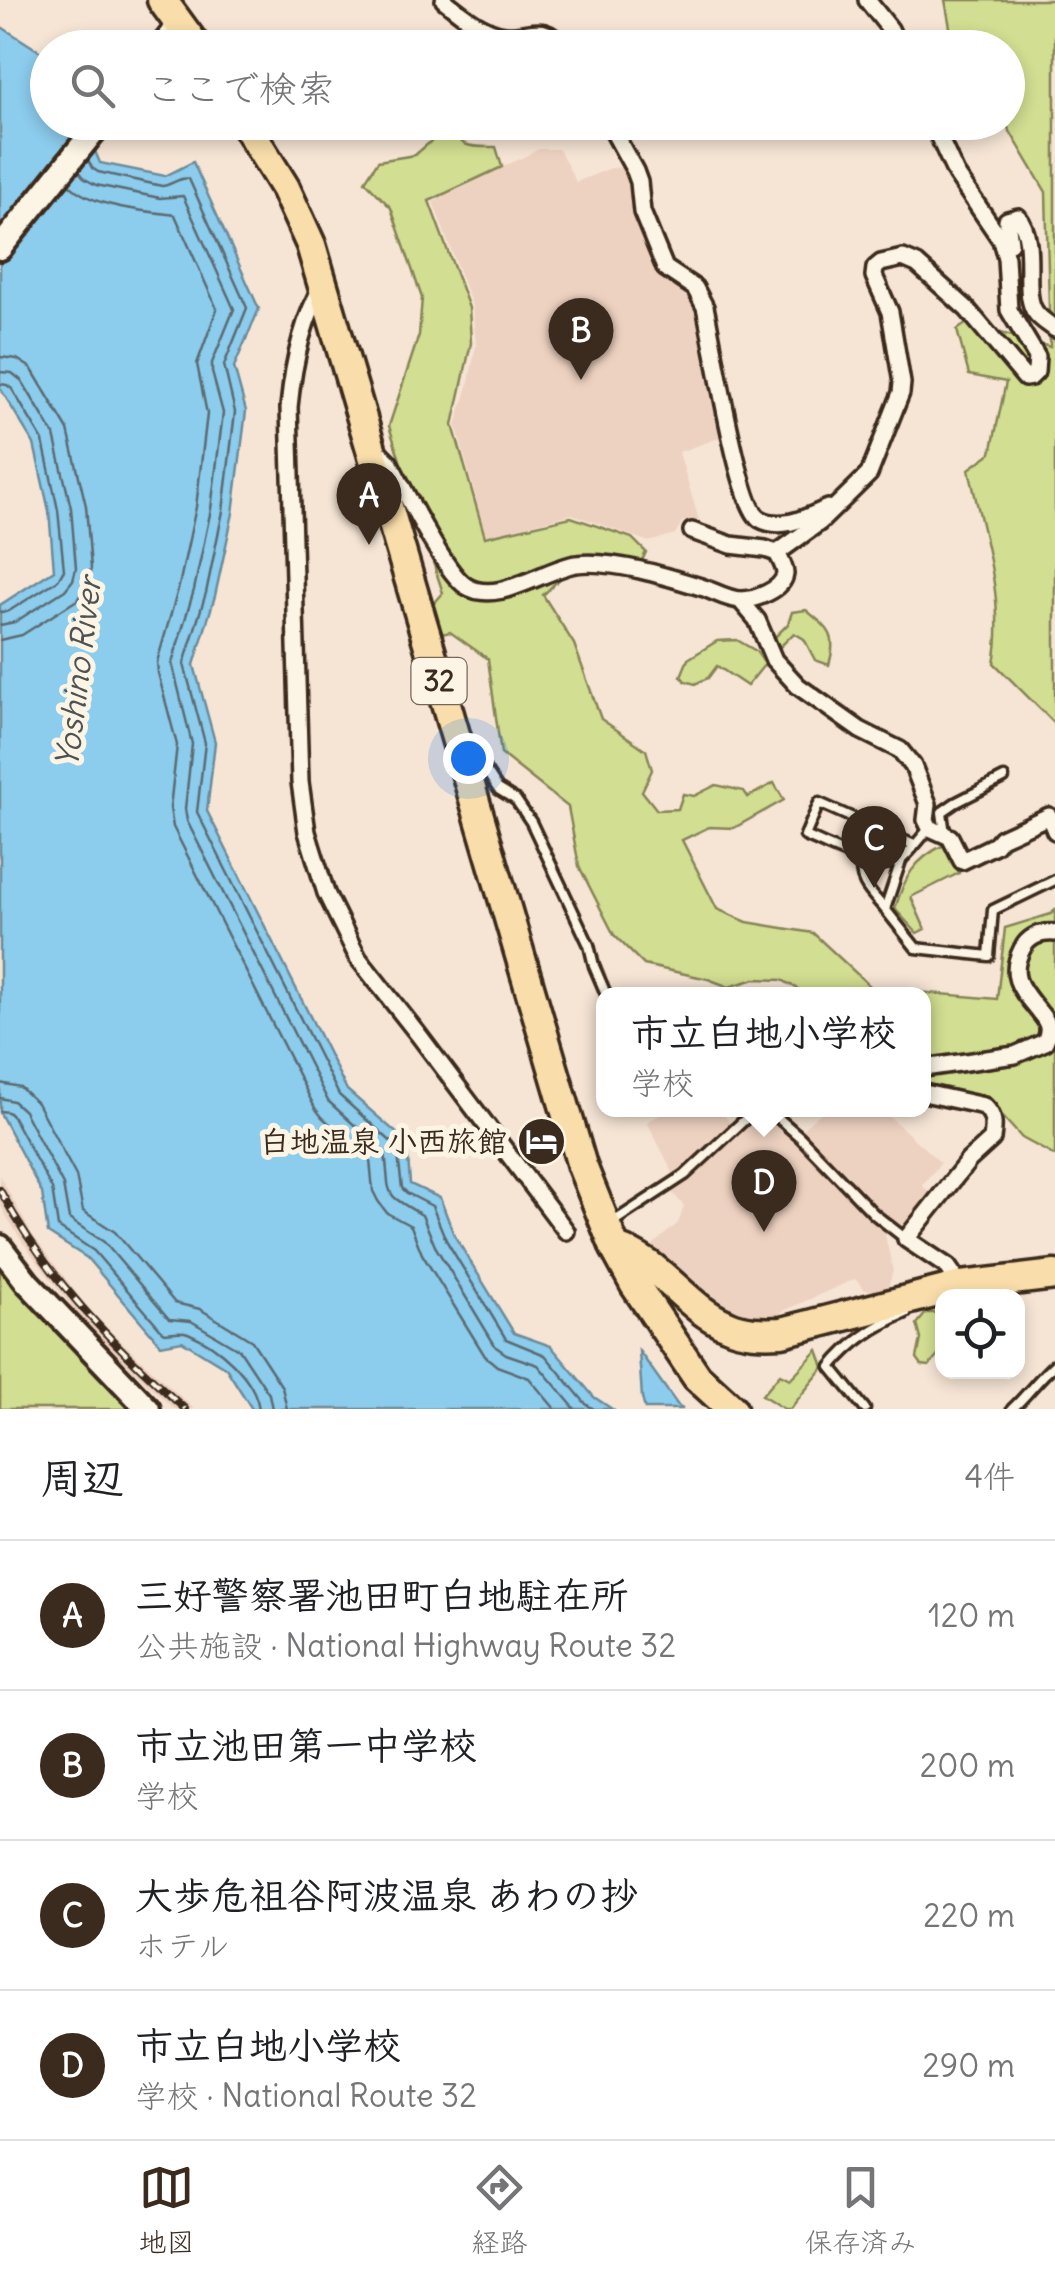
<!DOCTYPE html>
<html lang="ja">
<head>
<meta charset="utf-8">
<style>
  :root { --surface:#fff; --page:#f2f2f2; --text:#202124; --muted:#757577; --line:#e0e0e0; --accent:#3b2a1e }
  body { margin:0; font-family:Delius,"Klee One",sans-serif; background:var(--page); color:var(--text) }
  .controls { position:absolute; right:30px; bottom:30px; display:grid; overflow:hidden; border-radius:20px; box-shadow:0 5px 15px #0003 }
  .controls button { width:90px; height:90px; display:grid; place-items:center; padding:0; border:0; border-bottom:2px solid var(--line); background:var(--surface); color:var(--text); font:50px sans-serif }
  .you { position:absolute; left:468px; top:758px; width:35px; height:35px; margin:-25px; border:8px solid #fff; border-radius:50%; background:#1a73e8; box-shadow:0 0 0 15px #1a73e833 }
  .badge { display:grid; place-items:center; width:65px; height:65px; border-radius:50%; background:var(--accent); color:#fff; font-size:32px; font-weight:700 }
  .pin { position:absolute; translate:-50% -82px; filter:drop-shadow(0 2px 5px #0008) }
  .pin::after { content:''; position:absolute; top:52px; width:35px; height:30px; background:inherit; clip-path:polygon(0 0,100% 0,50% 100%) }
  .popup { position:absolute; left:596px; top:987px; width:335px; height:130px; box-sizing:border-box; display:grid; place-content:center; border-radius:20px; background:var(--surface); filter:drop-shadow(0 2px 8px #0005); font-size:32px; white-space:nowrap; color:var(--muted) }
  .popup b { font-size:38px; color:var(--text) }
  .popup::after { content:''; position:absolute; left:50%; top:100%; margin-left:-20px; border:20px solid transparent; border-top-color:var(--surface) }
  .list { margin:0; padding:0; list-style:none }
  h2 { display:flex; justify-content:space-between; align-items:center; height:130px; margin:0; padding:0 40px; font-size:42px }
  h2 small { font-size:32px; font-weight:400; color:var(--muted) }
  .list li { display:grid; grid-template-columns:65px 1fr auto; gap:30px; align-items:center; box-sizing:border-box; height:150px; padding:0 40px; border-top:2px solid var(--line) }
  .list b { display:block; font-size:38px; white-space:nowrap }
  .list p { margin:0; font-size:32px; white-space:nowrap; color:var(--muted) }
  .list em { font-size:32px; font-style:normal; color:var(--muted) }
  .icon { flex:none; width:55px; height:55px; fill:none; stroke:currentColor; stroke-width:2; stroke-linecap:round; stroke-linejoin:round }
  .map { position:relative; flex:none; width:1055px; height:1409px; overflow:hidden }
  .search { position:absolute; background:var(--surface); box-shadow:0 5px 15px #0003; left:30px; right:30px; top:30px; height:110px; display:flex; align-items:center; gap:25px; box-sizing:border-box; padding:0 35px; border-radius:55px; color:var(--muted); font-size:38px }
  .sheet { height:730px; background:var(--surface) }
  nav { display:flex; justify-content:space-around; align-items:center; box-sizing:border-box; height:140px; border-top:2px solid var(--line); background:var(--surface); font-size:28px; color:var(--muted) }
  nav a { display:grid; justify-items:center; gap:5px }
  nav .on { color:var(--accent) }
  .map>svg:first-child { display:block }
  .built { fill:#eed2c1 }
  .green { fill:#d2de91; stroke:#868458; stroke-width:2.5 }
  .water { fill:#8ccced; stroke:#6c8b9a; stroke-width:2.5 }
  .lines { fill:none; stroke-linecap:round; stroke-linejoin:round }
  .shore { stroke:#5b6b71; stroke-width:2.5 }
  .lane-casing { stroke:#3b2a1e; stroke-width:15 }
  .street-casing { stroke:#3b2a1e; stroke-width:22 }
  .secondary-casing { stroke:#3b2a1e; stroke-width:30 }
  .highway-casing { stroke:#3b2a1e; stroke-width:35 }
  .lane { stroke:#fcf5e5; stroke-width:8 }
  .street { stroke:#fcf5e5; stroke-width:15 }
  .secondary { stroke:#fcf5e5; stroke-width:22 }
  .highway { stroke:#f9deab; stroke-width:28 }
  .rail-casing { stroke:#3b2a1e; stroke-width:8 }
  .rail { stroke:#fcf5e5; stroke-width:4; stroke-dasharray:11; stroke-linecap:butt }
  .labels { text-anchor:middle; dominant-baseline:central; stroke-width:10; stroke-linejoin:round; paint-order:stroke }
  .shield { fill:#fcf5e5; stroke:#75675a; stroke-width:2.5 }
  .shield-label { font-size:28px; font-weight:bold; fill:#3b2a1e }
  .poi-label { font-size:30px; font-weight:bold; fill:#3b2a1e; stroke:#fcf5e5; text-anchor:end }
  .water-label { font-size:32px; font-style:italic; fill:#4f5252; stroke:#fcf5e5 }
</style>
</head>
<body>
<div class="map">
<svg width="1055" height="1409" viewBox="0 0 1055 1409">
  <rect width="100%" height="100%" fill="#f6e5d5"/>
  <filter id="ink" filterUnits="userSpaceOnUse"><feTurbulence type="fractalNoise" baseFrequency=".01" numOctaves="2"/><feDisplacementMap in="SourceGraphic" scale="20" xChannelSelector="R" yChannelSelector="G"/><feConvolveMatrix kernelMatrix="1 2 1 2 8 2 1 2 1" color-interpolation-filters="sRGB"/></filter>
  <g filter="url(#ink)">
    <g class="built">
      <path d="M539,149h20l17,33 35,-14 15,-1 7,11 18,69 44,47 6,17 24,125 -46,16 22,75 -18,-6 -8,13 -26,8 -77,-28 -86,22 -30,-111 12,-39 8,-41 -4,-39 -39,-104z"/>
      <path d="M669,1110h51l16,20 23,-20h6l7,5 111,111 10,45 -5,17 -9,5 -5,-3h-9l-10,-11 -74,33 2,14 -29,2 -48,-23 -57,-57 29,-25 6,-17 -14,-16 8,-7 -31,-61z"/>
      <path d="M824,1110h58l59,53 -19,22 8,8 -27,37 -13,-7 -91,-91z"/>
      <path d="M0,1176l33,60 48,63 27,30 86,80h-20l-75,-71 -27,-31 -49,-64 -17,-27 -6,-11z"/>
    </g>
    <g class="green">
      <path d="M945,0h110v724l-61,-61c12,-65 -12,-132 -25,-194l22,-16 15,-71 -37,-7 -12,-45 10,-7 83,24 -4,-155 -41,-69 3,-1v-74l-47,-1 -11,-20z"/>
      <path d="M449,126c13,23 21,21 47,21l6,20 -73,34 40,107 2,35 -18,82 32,112 86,-20 61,21 14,14c-9,28 -48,14 -71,19 -12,2 -23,16 -32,24l31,49 27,75 45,31 6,20 -10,21 15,19 21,-1 5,-15 11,2 22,-11 28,6 4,6 26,-14 10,17 -50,28 -25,-1 -27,13 35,69 30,13 66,11 59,55 125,11 8,-71 46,-14 4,-4v246l-33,-18 -39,-43 -59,2v-103h-117l-25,-14 -27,-1 -26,8 -21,-8 -64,-14 -30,-30 -35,-69 -11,-59 -67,-53 -13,-95 -38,-27 -13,3 -7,-27 13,-15 -54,-167 30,-91 3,-37 -31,-90 -26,-27 13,-20 37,-6z"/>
      <path d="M806,610c23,19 32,24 23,55l-14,-5 -11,-21 -10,-6 -14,14 -6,-9 14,-14 4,-12z"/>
      <path d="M737,640l19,11 9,13 -18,22 -30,-20 -9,12 -13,6 -10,-3 -4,-5 7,-17 29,-18z"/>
      <path d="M944,845l15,28 -48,24 14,32 -8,4 -22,-24c9,-31 19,-50 49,-64z"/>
      <path d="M0,1264l137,145h-137z"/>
      <path d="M926,1313h16v38l-13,15 -7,-1 -5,-7 4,-19 -4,-15z"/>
      <path d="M818,1350l6,17 -34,42h-6l-22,-14 18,-21 10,5z"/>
    </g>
    <g class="water">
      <path d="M0,26l47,30 1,66 35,1 17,40 65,13 28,-14 66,147 -25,58 12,44 -13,102 -18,83 -21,69 21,77 -8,69 140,279 60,52 3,42 30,14 14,37 60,98 37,13 43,51 18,12h-360l-26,-41 -44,-27 -21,4 -74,-87 -39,-25 -6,-40 -42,-80v-508l54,-35 -5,-59 -15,-67 -34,-56z"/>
      <path d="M639,1351l40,56 4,2h-38l-3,-11z"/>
    </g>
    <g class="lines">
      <g class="shore">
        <path d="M88,160l4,8 6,4 64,14c9,0 18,-10 27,-7l58,129 -23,57 11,47 -12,99 -17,82 -22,71 21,79 -8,69 142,283 58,52 5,41 5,5 25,13 14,34 60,99 39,16 41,49 8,5"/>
        <path d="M79,171l6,8 11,6 64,13 23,-2 51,113 -22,54v9l11,41 -12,96 -17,81 -22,73 20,81 -7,65 2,12 141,280 57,52c6,44 -4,39 37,62l13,31 61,101 10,7 32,11 37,44"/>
        <path d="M69,184c21,23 76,27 106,31l42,94 -20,55 10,50 -11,93 -17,79 -22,76 1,11 19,72 -7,63 3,19 142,281 7,9 48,43 3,31 5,10 9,12 24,13 11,28 63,102 12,10 32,12 26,31"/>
        <path d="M0,357l17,2 14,9 37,62 18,76 5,62 -3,16 -11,16 -55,35 -22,5"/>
        <path d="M0,372l12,1 10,8 32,54 17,73 5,60 -3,12 -8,10 -50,32 -15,3"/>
        <path d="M0,384l7,1 5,4 31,52 15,69 6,60 -6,10 -49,31 -9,1"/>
        <path d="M0,1083l20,4 17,16 39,73 7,35 32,21 60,71 25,6 52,32 30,46 5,22"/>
        <path d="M0,1098l13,3 11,10 39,74 6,34 35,23 65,77 22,2 49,29 29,44 3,15"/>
        <path d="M0,1111l8,1 5,5 39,72 6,38 36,24 70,82c8,0 16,-3 24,0 29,12 67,44 71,76"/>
      </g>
      <defs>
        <g id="lane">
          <path d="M468,747l4,2 26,40 18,11 15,22 58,123 5,21 12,28"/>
          <path d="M945,834l-3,-22 13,-9 49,-25"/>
          <path d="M914,845l-95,-42 -14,33c22,9 78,40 98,22 10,-9 18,-21 27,-30"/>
          <path d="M863,860c-7,21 9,34 22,49"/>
          <path d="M901,861l-16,48 31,39 73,8 4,-46 62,-30"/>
          <path d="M769,1110l31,27 74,77 32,25"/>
          <path d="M610,1224l75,-49 70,-65"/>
          <path d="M865,1409l-34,-42c20,-25 46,-42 75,-54"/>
          <path d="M1012,1409c15,-14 27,-31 43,-45"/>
        </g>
        <g id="street">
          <path d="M444,0c16,13 40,33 61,35 24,2 40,-14 57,13"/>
          <path d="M867,0l23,29 9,19"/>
          <path d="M608,122l27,49 4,11 3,30 23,56 30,20 10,19c8,33 33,199 55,212 22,12 47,-2 68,-11"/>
          <path d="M1010,243l-3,-23 11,-3c21,26 2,77 18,96 4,6 13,11 19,16"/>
          <path d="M323,285c-21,35 -30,81 -34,122l11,375 7,50 19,61 32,65 60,76 148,197"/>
          <path d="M377,450l12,12c15,27 55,110 77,124 31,20 78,-17 110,-22 36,-5 93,13 128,24 11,4 25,12 37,12 13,0 42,-10 44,-26 0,-7 -5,-15 -8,-21"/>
          <path d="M692,531l39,14 34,4 12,4 43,-31 49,-48 32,-81 1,-10 -12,-71 -16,-36 1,-8 6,-5 22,-5 14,6 50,45 58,69 6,-1 5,-5 1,-15 -28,-47 -3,-52 -5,-18 -45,-66 -24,-52"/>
          <path d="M740,600l17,20 17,40 24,26 62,44 40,20 13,16 15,38 -2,16 4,8 20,9 12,24 33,-16 6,-7 48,-22 6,15"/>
          <path d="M924,1068l91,-13 30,-13c2,-6 4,-8 3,-15 -1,-6 -4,-9 -8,-14 -17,-22 -33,-35 -18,-64 7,-13 18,-17 33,-16"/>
          <path d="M924,1093l60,13c11,10 10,19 8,33l-23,21 -63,79 42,28 13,19"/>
        </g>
        <g id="secondary">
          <path d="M161,48l20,-25"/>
          <path d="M0,248l101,-126"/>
          <path d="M0,1247l27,35 121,127"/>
        </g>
        <g id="highway">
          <path d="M162,0l35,48"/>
          <path d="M244,122l41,66 26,57 271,921 33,82 20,37 62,92 35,32"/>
          <path d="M615,1248c46,13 69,59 112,77 17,8 36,8 55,7l179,-46 94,-11"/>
        </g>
      </defs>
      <use href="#lane" class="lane-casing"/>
      <use href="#street" class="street-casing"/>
      <use href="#secondary" class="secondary-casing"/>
      <use href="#highway" class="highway-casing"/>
      <use href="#lane" class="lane"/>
      <use href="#street" class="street"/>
      <use href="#secondary" class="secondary"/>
      <use href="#highway" class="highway"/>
      <defs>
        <path id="rail" d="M0,1190c46,87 112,154 185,219"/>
      </defs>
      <use href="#rail" class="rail-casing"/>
      <use href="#rail" class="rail"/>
    </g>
  </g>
  <defs>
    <symbol id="hotel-disc" viewBox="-11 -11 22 22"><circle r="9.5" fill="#3b2a1e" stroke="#fcf5e5"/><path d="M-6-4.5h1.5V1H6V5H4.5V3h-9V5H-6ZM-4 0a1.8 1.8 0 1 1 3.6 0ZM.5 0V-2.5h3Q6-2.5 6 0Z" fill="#fff"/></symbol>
  </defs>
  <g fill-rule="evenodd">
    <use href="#hotel-disc" x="514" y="1114" width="55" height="55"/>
  </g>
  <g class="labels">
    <rect class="shield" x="411.5" y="658" width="55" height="46" rx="8"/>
    <g class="shield-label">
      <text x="439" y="681">32</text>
    </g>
    <g class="poi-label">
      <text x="507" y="1141">白地温泉 小西旅館</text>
    </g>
    <g class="water-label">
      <text transform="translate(78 672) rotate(-83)">Yoshino River</text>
    </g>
  </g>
</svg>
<div class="controls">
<button><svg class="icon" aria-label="locate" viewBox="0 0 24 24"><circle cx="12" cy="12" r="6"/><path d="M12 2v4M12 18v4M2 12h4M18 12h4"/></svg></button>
</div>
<div class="you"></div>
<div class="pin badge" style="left:369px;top:545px">A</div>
<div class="pin badge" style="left:581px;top:380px">B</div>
<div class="pin badge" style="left:874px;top:888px">C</div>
<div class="pin badge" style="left:764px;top:1232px">D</div>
<div class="popup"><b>市立白地小学校</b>学校</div>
<div class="search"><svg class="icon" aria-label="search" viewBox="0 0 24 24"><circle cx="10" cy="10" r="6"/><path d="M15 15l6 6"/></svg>ここで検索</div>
</div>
<section class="sheet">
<h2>周辺<small>4件</small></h2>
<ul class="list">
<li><span class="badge">A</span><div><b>三好警察署池田町白地駐在所</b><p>公共施設 · National Highway Route 32</p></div><em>120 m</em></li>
<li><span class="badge">B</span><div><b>市立池田第一中学校</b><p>学校</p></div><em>200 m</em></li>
<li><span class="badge">C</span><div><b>大歩危祖谷阿波温泉 あわの抄</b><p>ホテル</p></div><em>220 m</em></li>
<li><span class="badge">D</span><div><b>市立白地小学校</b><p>学校 · National Route 32</p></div><em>290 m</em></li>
</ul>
</section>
<nav>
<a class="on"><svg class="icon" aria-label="map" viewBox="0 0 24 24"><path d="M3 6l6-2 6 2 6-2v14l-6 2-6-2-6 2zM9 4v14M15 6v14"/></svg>地図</a>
<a><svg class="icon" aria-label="directions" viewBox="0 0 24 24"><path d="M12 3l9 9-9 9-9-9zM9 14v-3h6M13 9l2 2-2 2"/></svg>経路</a>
<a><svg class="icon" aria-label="saved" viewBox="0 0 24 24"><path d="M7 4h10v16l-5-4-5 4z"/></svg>保存済み</a>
</nav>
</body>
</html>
